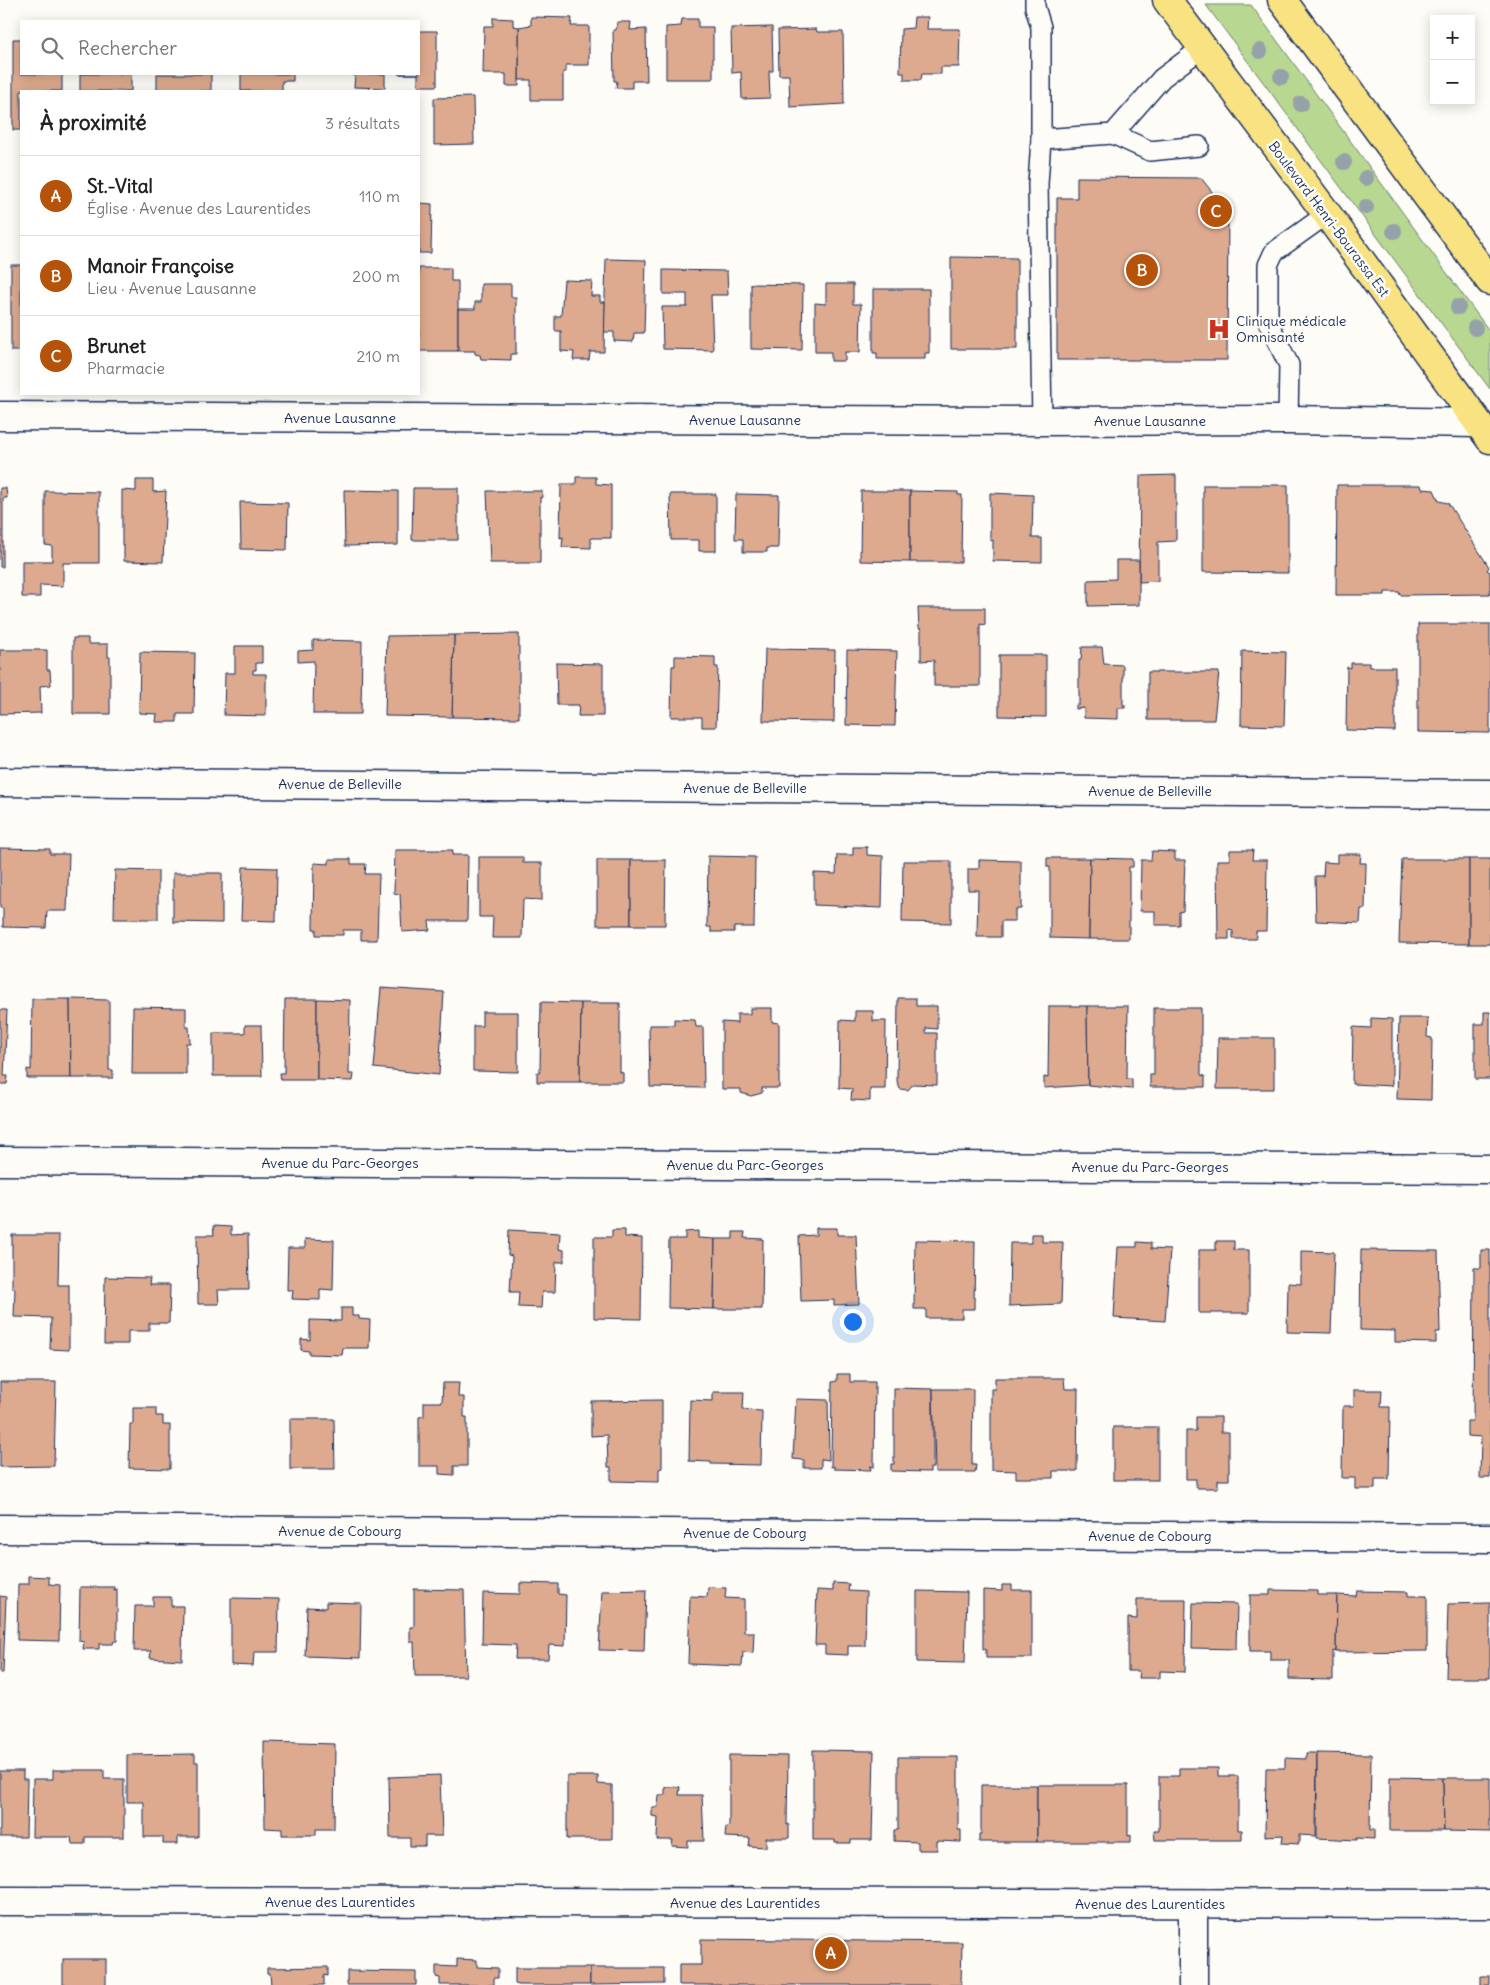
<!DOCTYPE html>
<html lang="fr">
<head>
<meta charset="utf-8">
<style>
  :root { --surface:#fff; --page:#f6f6f6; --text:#222; --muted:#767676; --line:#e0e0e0; --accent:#b45309 }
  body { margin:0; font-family:Delius,sans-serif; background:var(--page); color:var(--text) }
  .controls { position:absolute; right:15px; top:15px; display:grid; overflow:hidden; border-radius:0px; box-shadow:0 2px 12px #0003 }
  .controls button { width:45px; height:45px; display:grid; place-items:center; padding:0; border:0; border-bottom:1px solid var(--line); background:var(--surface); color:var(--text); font:25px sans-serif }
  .you { position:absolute; left:852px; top:1321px; width:18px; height:18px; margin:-12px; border:4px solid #fff; border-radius:50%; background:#1a73e8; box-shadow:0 0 0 8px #1a73e833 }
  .badge { display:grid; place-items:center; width:32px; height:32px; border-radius:50%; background:var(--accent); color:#fff; font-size:16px; font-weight:700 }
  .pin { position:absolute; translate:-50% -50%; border:2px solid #fff; box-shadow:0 1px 5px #0006 }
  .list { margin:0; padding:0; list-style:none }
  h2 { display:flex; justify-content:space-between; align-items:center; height:65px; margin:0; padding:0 20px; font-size:21px }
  h2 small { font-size:16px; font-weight:400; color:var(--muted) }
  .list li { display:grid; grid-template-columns:32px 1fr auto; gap:15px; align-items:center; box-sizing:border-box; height:80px; padding:0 20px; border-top:1px solid var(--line) }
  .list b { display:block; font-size:19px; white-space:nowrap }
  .list p { margin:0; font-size:16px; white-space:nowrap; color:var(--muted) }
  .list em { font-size:16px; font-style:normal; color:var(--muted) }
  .icon { flex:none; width:28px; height:28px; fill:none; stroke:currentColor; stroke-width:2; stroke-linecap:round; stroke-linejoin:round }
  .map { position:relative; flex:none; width:1490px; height:1985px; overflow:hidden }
  .search { position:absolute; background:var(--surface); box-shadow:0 2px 12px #0003; left:20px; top:20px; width:400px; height:55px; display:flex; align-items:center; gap:12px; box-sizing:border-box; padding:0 18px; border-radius:0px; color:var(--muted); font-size:19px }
  .panel { position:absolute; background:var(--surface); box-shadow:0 2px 12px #0003; left:20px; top:90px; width:400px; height:305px; border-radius:0px }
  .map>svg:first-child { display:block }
  .green { fill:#b8d790; stroke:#6a8377 }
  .building { fill:#ddaa8f; stroke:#1b2f5e }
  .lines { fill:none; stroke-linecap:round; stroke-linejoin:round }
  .lane-casing { stroke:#1b2f5e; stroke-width:22 }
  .street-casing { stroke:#1b2f5e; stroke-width:31 }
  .primary-casing { stroke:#1b2f5e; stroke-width:31 }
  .lane { stroke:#fdfcf7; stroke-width:19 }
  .street { stroke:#fdfcf7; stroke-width:28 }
  .primary { stroke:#f8e281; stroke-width:28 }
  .tree { fill:#96a2a9 }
  .labels { text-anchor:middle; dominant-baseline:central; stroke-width:5; stroke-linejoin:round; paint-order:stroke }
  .street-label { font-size:14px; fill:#1b2f5e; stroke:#fdfcf7 }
  .poi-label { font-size:14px; fill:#1b2f5e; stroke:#fdfcf7; text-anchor:start }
</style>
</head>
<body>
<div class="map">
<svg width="1490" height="1985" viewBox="0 0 1490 1985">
  <rect width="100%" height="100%" fill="#fdfcf7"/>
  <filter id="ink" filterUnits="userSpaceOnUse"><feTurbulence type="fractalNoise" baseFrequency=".02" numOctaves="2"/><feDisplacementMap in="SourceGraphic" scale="10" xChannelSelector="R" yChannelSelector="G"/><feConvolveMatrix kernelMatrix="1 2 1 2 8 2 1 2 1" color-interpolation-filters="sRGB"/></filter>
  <g filter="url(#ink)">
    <path class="green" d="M1206,5h45l239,327v57z"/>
    <g class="building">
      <path d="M531,17l41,1 -1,8h18v39h-23v7h-3v28h-32v-20h-12v-53l12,-2z"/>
      <path d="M914,17h14l-1,12h33l-1,38h-18v7h-19l-1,6h-17v-7h-4l1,-44 12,-1z"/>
      <path d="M493,18l20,1v7l6,1v59h-13v-12h-23l1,-48h9z"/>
      <path d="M682,19h16v8h15v52h-47v-52l15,-1z"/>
      <path d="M617,22h14l-1,8 16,-1 1,52h-15v7h-16l1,-7h-3l-1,-51h3z"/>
      <path d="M772,27l1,44h-4l1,27 -28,1 -1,-27 -9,1 -1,-45z"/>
      <path d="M816,29l1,3h26l1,72 -54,3 -1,-32h-10l-1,-45z"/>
      <path d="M419,31h18v55h-19v-12h-20h21z"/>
      <path d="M13,39h8v35h41v17h-41v39h-8z"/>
      <rect x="80" y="74" width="51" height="17"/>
      <rect x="157" y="74" width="54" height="17"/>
      <path d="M241,74h52v7h-11v10h-41z"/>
      <path d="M355,74h30v14l-31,-1z"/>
      <path d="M473,97l1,47 -40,1v-47z"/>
      <path d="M1077,177l124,1 27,34 -1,148h-170v-162h20z"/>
      <path d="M419,203l13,1 -1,49h-12z"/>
      <path d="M951,257l66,1v91h-66z"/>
      <path d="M606,259l40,1 -2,73h-10l-1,9 -19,-1v-9h-10z"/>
      <rect x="11" y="265" width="10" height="86"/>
      <path d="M419,268h32v13h7v70h-39z"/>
      <path d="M663,270l64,1 1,24h-17l2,55 -50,-1 -1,-42h25v-13h-24z"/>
      <path d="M564,280l28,1 -1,15h9v6h5l-1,50h-14l-1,8h-16l1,-8 -13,-1v-20h-6v-15h6z"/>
      <path d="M481,284h30v13h5v57h-5v6l-30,-1 -1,-4 -5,-1v-3h-17v-42h17v-7h6z"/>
      <path d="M751,284l52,1 -1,65 -51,-1z"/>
      <path d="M826,284h27v20h8l-1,48h-15v9h-14v-9h-16v-49l11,1z"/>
      <path d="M873,289h56v64h-4v6h-48v-6h-4z"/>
      <path d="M1176,475v66l-18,1v39l-19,1 1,-106z"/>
      <path d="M576,477h20v7l15,1v53h-20v10l-29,-1 1,-10 -3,1 1,-54h15z"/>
      <path d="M136,480h17v12l13,-1 -3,71 -39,-1v-16h-2v-55l14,1z"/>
      <path d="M1203,485h85v88l-85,-1z"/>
      <path d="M1337,485h84l1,4 12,1 5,11 9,2 41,64 -2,3 3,2v22l-90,1 -1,-3h-14v3h-49z"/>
      <path d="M0,488h6l1,10h-4v69h-3z"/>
      <path d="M413,488h45v52h-46z"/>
      <path d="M344,490l54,1v54l-53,1z"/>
      <path d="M45,491l54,1v71h-36v23l-23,-1v12h-18v-36h30v-15l-7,-1z"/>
      <path d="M487,491h55v7l-2,-1v66h-50z"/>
      <path d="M861,491h49v71l-50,-1z"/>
      <path d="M910,491l48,1v3h4l-1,67h-51z"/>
      <path d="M990,493l43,2 -1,43h10v24l-49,-1v-21l-3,1z"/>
      <path d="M670,494h46v57h-17v-11h-28z"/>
      <path d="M736,494l43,1 -1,53h-11v4h-24v-13h-8z"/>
      <path d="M240,502l48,1 -1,47 -46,-1z"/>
      <path d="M1116,560h23v45l-51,1v-26l28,-1z"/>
      <path d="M918,608h67v17l-5,-1v62h-46v-26l-13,1v-32l-2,-1z"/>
      <path d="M1418,624h72v109l-72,-1z"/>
      <path d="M519,634v84l-67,-1 2,-82z"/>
      <path d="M454,635l-2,82 -67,-1 2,-80z"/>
      <path d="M73,638h15v6h20v13h2v57h-37z"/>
      <path d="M313,640l49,1 -1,73h-48l1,-53 -16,1v-11l15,-1z"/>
      <path d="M235,646h27v17h-6v7h-3v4h13v42l-42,-1 1,-42h10z"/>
      <path d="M1082,647h20l2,17 19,1v40h2v3h-7v11l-34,-1v-10l-8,1v-4h3v-45h2z"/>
      <path d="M765,649l70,1 -1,72 -71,-1z"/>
      <path d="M0,650h47v20h3l1,15 -11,1 1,27 -41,1z"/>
      <path d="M847,650l50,1 -2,75 -49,-1z"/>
      <path d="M1242,651l44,1 -2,74 -43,-1z"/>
      <path d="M140,652l55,1 -1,61h-17v8h-21l1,-8 -18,-1z"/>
      <path d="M999,655h47v62l-47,-1z"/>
      <path d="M675,656l40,1v10h3l-2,60h-14v-10h-31l1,-51h3z"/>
      <path d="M556,663l47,1v52h-25l1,-11h-22z"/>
      <path d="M1351,663h18v4h26v64l-49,-1 1,-63 4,1z"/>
      <path d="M1148,672h71l-5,48h-66z"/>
      <path d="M853,847h14v8l16,1 -1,52 -68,-3v-32l22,1 1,-19h16z"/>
      <path d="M0,848l50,1v5h19l-2,57h-20l-1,17 -43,-1v-19h-3z"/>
      <path d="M395,850h58l-1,5h16l-1,66h-38l1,9 -28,2 -2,-38 -6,-1z"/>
      <path d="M1230,850h23l-1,10h15l-1,71h-10v8h-23v-8l-4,-1v9h-11l-1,-79h13z"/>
      <path d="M1152,851l23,1v8h10l-2,51 -4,1v13h-24v-14h-15l1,-51h10z"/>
      <path d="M1337,854h24l-1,9h6l-1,46h-4l-1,14 -44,-2 -1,-45h8l1,-14 13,1z"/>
      <path d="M708,856l47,1 -1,70h-20v5h-23v-5h-4z"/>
      <path d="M479,857h44v6h19v37l-19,-1 -1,39h-30l1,-21h-14z"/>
      <path d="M1047,858h43l-1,81 -39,-1v-71h-3z"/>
      <path d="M1090,858l43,1v8h-4v72h-40z"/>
      <path d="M329,859h22v5h15l-1,10h14l-2,66h-16v-10h-18v5h-27v-6h-3l1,-66 15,1z"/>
      <path d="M1402,859h67v85l-70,-1z"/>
      <rect x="1469" y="859" width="21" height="85"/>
      <rect x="597" y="860" width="34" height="65"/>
      <path d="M631,860h35l-1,65h-34z"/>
      <path d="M979,860l42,1v48h-6v12h-14v16h-24l1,-47h-10v-21h11z"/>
      <path d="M903,861h48v62l-49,-1z"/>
      <path d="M243,867l34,1 -1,53 -35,-1z"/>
      <path d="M115,870l43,1v48h-44z"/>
      <path d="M173,873h49v50l-49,-1z"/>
      <path d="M381,988l63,4 -5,83 -65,-7z"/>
      <path d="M898,998h18v8h21v23l-11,-1v5h11v52l-24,-1 -5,6 -8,-1 -3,-8z"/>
      <path d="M32,999h38l1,79h-44v-9l4,1z"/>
      <path d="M70,999l39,1v70h4v8h-42z"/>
      <path d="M285,999h32v81h-36l-1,-7h4z"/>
      <path d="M317,999l33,1 -1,74h5l-1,7 -36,-1z"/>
      <path d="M541,1002l40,1 -1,79h-43v-10h3z"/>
      <path d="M581,1003h39v69l3,1v9h-43z"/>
      <path d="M1049,1006h38l1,79 -44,3v-11l4,1z"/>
      <path d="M1087,1006h41l-1,73h5v10l-44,-4z"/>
      <path d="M133,1007l53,1v19h3l1,16h-4v31h-54z"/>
      <path d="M750,1008h22v14l7,1v65h-17v5l-11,3 -10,-3v-4h-19v-67l15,1v-9h13z"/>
      <path d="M1154,1008h47v67l4,1v11h-55v-12h4z"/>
      <path d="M0,1010h7l-3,66h4l-1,8h-7z"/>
      <path d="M855,1011h18v10h13l-1,68h-15v12l-19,-1 1,-11 -13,-1 1,-68 15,1z"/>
      <path d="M482,1012h36v60l-45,-1v-45h9z"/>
      <path d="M1484,1012h6v67h-15v-55h9z"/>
      <path d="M1371,1018l21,1v67l-40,-2 1,-57 18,1z"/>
      <path d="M1399,1018h29l-1,19 5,1 -1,62 -34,-1z"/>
      <path d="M674,1019l21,1 1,7h7l1,61 -54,-1 -1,-62h25z"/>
      <path d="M245,1025h16l1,51h-49v-43h32z"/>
      <path d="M1218,1038h56v51h-57z"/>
      <path d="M213,1226l18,1v8l17,-1 1,56h-31l1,14h-21l-1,-69h17z"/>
      <path d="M816,1228h21v7h19l3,69 -25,1v-5l-33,1 -2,-65 17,-1z"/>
      <path d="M509,1230l51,3 -1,16 5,1v12h-8l-1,30h-13l-1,16 -23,-1 1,-15h-9l2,-36 -4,-1z"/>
      <path d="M612,1230h13v7l17,1 -1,81 -47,-1v-81h18z"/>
      <path d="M698,1231v7l17,1 -1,70 -46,-1 1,-69h16v-7z"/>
      <path d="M733,1232h12l-1,6 19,1 -1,70h-48l1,-70h18z"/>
      <path d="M1031,1234h11v8h21l-2,62 -52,2 1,-63h21z"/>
      <path d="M12,1235h47l-1,50h11v65l-19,-1 1,-31 -37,-1 1,-29h-3z"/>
      <path d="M305,1239l29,1 -1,50 -13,-1v11l-28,-1 1,-9h-6l1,-42h17z"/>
      <path d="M915,1240l60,1 -1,68h-12v9h-36v-9h-12z"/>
      <path d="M1216,1241h18v9h15v63h-50v-63h17z"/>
      <path d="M1137,1242l14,1v6l19,1 -5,71 -51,-3 4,-71h19z"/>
      <path d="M1361,1250l77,1 2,81h-4v11l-41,-1v-11l-35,-1z"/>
      <path d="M1481,1250h9v228h-10l1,-41 -14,-1v-15h6l1,-153h7z"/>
      <path d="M1301,1251l33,1 -3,81 -44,-1 1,-49 13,1z"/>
      <path d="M105,1277l45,1 -1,7h21l-1,38h-20v8h-21v13h-24z"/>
      <path d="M341,1308h11v8h7v3l11,1 -1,28h-26l-1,7 -33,-1v-3l-8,-1v-11l9,1v-20l31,1z"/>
      <path d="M837,1374h13v8h25l-1,85 -4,-1 1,4 -37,-1v-3l-3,1 1,-85 5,-1z"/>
      <path d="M995,1378h69l1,11h13l-1,82h-24v7h-37v-7l-25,-1v-81h4z"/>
      <path d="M0,1382h56l-2,84 -54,1z"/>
      <path d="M443,1383h16l-1,14h6v20h3v49h-13v9l-15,-1v-8h-20v-49l5,-1v-14h18z"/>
      <path d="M894,1388l39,1v79h-3v4l-39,-1v-7h3z"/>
      <path d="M933,1389h40l-1,76h4l-1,7h-40z"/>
      <path d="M1354,1390h28l-1,17h9l-1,72h-14v10h-20v-11h-13l1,-72h11z"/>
      <path d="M713,1392h31l-1,18 19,1 -1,54 -50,-1v-2l-22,-1 1,-61 23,1z"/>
      <path d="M796,1399l32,1 1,60 -8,-1v9h-17v-8l-11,-1z"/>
      <path d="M662,1400v68l-3,1v13l-48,-1v-14h-3l-1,-32 -16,1v-35z"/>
      <path d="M133,1408h23v8h7v9h7v44l-41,-1 1,-44h3z"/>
      <path d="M1196,1417h25v15h8v48h-11v8h-22v-9h-10v-48h10z"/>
      <path d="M290,1419h44l1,50h-45z"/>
      <rect x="1113" y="1427" width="45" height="53"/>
      <path d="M29,1576l20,1v7l11,1 -1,56 -42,-1 1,-56h11z"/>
      <path d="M520,1583l38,1v10l8,1 -1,51 -16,-1 -1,14h-33l1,-14 -34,-1 1,-51 37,1z"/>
      <path d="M833,1583l16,1 -1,7 18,1 -1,54h-17v9l-23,-1v-9h-10l2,-55 16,1z"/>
      <path d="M1002,1585h10v5h20v68h-46v-9h-3v-59l19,1z"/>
      <path d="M80,1587h34v3l3,-1v52h-3l-1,3h-14v5h-16l1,-7 -5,-1z"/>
      <path d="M708,1587l18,1 -1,10 19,1v33h10l-1,21 -10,-1 -1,14 -54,-2 2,-68 17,1z"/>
      <path d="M414,1589l50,1 2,86h-51l-1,-34h-4v-15h4z"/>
      <path d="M646,1590l-2,61 -45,-1 3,-59z"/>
      <path d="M1270,1590l48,1v4h19l-1,57 -3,-1v29l-44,-1v-19h-19v-9h-20v-56h20z"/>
      <path d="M917,1591l50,1 -2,71 -48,-1z"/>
      <path d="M1357,1591l51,1v4h19v55l-91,1 1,-57 19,1z"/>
      <path d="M0,1596l6,1 -3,76h-3z"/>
      <path d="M153,1597h18v9h12l-1,54 -32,-2 1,-7h-17l1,-45h18z"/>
      <path d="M231,1598l48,1 -1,53h-24l-1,14 -22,-1z"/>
      <path d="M1137,1599h49l-1,73 -25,-1v7h-22l1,-7h-11v-53l9,1z"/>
      <path d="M326,1602l35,1 -1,55 -55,-2 2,-49 19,1z"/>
      <path d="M1193,1603l44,1 -1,45 -44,-1z"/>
      <path d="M1490,1603v75h-44l2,-74z"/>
      <path d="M264,1742l71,2 -1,85h-18v6h-34v-6l-17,-1z"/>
      <path d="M813,1750l61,1 -2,89h-21v3h-16v-3h-22z"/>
      <path d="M1306,1753h11l-1,83 -17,-1v9l-17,-1 1,-8 -18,1 1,-68h19v-10l21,1z"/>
      <path d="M1317,1753l54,1 -1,76h4v9l-17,-1v2l-40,-2z"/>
      <path d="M195,1754v8h3v75h-20v7h-15v-7h-19v-35h-17v-47z"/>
      <path d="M729,1755l59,1 -1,69 2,-1v14h-23v9l-17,-1 1,-8 -25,-1 1,-10 3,-1z"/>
      <path d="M898,1757h60v73h3v12l-24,-1v9h-19v-8l-24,-1v-11h4z"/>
      <path d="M1179,1768h39v8h20v54h4v10h-87l-1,-9h5v-55h20z"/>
      <path d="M53,1770h51v9h20v58h-39v7h-13l-1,-7h-39l1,-58h20z"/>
      <path d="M0,1771h23v8h4l-1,58h-26z"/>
      <path d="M440,1775l2,61h-17v10h-15v-8h-20l-1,-61z"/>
      <path d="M567,1776h31v8l14,1v54h-45z"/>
      <path d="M1390,1777l53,1 1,53h-54z"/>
      <path d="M1443,1778h47v54l-46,-1z"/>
      <path d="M981,1785h56v57h-58v-8h2z"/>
      <path d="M1037,1785h91v51l3,-1v7h-94z"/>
      <path d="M665,1787h15l-1,8h23l2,46h-16v6l-16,-1 1,-6h-16l1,-23 -6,-1v-9h6l1,-12h6z"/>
      <path d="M701,1939l261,3 -1,43h-282v-20h22z"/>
      <rect x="63" y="1959" width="43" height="26"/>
      <path d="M457,1959l20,1v7l21,1v10h-4v7h-54v-7l-4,-1v-11l21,1z"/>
      <path d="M328,1967v9l-4,-1v10h-53l-1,-11h-3v-6z"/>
      <path d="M515,1968h75v17h-71l-4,-1z"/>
      <path d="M590,1968h74v16l-74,1z"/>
      <path d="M347,1971l69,1v13h-69z"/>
      <rect x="1481" y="1976" width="9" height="9"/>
    </g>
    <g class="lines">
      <defs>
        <g id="lane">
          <path d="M1035,0v7l6,20v112l72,-5 49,-56 40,-30"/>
          <path d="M1113,134l37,17 49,-5"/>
          <path d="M1041,139l-3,45 4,237"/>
          <path d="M1288,420l1,-55 -21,-43v-57l6,-13 53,-38"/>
        </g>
        <g id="street">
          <path d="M0,416l1042,5 246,-1 190,3"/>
          <path d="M0,782l1490,12"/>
          <path d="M0,1161l1490,8"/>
          <path d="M0,1529l1490,9"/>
          <path d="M0,1901l1490,3"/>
          <path d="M1193,1985v-80"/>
        </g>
        <g id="primary">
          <path d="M1167,0l160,214 163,225"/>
          <path d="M1282,0l208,281"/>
        </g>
      </defs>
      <use href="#lane" class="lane-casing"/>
      <use href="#street" class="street-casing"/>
      <use href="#primary" class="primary-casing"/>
      <use href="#lane" class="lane"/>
      <use href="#street" class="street"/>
      <use href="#primary" class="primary"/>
    </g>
    <g class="tree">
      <circle cx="1260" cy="51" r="8"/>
      <circle cx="1281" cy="77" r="8"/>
      <circle cx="1301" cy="104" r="8"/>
      <circle cx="1344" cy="162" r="8"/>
      <circle cx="1366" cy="178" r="8"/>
      <circle cx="1366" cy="207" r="8"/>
      <circle cx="1394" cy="231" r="8"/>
      <circle cx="1458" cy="307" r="8"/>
      <circle cx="1475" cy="328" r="8"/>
    </g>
  </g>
  <defs>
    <symbol id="hospital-bare" viewBox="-9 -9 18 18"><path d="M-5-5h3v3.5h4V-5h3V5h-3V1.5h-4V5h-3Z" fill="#c8321e" stroke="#fdfcf7" stroke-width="2.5" paint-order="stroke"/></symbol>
  </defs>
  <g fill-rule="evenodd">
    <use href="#hospital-bare" x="1203" y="313" width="32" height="32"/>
  </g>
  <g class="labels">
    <g class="street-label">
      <text transform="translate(1329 219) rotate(53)">Boulevard Henri-Bourassa Est</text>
      <text x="340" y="418">Avenue Lausanne</text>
      <text x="745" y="420">Avenue Lausanne</text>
      <text x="1150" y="421">Avenue Lausanne</text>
      <text x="340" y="784">Avenue de Belleville</text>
      <text x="745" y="788">Avenue de Belleville</text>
      <text x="1150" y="791">Avenue de Belleville</text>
      <text x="340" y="1163">Avenue du Parc-Georges</text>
      <text x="745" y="1165">Avenue du Parc-Georges</text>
      <text x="1150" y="1167">Avenue du Parc-Georges</text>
      <text x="340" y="1531">Avenue de Cobourg</text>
      <text x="745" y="1533">Avenue de Cobourg</text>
      <text x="1150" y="1536">Avenue de Cobourg</text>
      <text x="340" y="1902">Avenue des Laurentides</text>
      <text x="745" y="1903">Avenue des Laurentides</text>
      <text x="1150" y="1904">Avenue des Laurentides</text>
    </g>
    <g class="poi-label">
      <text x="1236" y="321">Clinique médicale<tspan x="1236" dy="16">Omnisanté</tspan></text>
    </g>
  </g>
</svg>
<div class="controls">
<button>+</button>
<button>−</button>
</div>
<div class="you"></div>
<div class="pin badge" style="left:831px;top:1953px">A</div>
<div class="pin badge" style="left:1142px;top:270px">B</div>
<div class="pin badge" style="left:1216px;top:211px">C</div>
<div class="search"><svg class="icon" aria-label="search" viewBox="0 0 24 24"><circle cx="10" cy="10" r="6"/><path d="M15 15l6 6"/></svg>Rechercher</div>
<section class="panel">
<h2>À proximité<small>3 résultats</small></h2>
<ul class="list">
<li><span class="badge">A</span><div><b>St.-Vital</b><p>Église · Avenue des Laurentides</p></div><em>110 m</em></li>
<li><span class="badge">B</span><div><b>Manoir Françoise</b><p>Lieu · Avenue Lausanne</p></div><em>200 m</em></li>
<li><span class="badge">C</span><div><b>Brunet</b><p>Pharmacie</p></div><em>210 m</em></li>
</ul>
</section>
</div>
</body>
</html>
